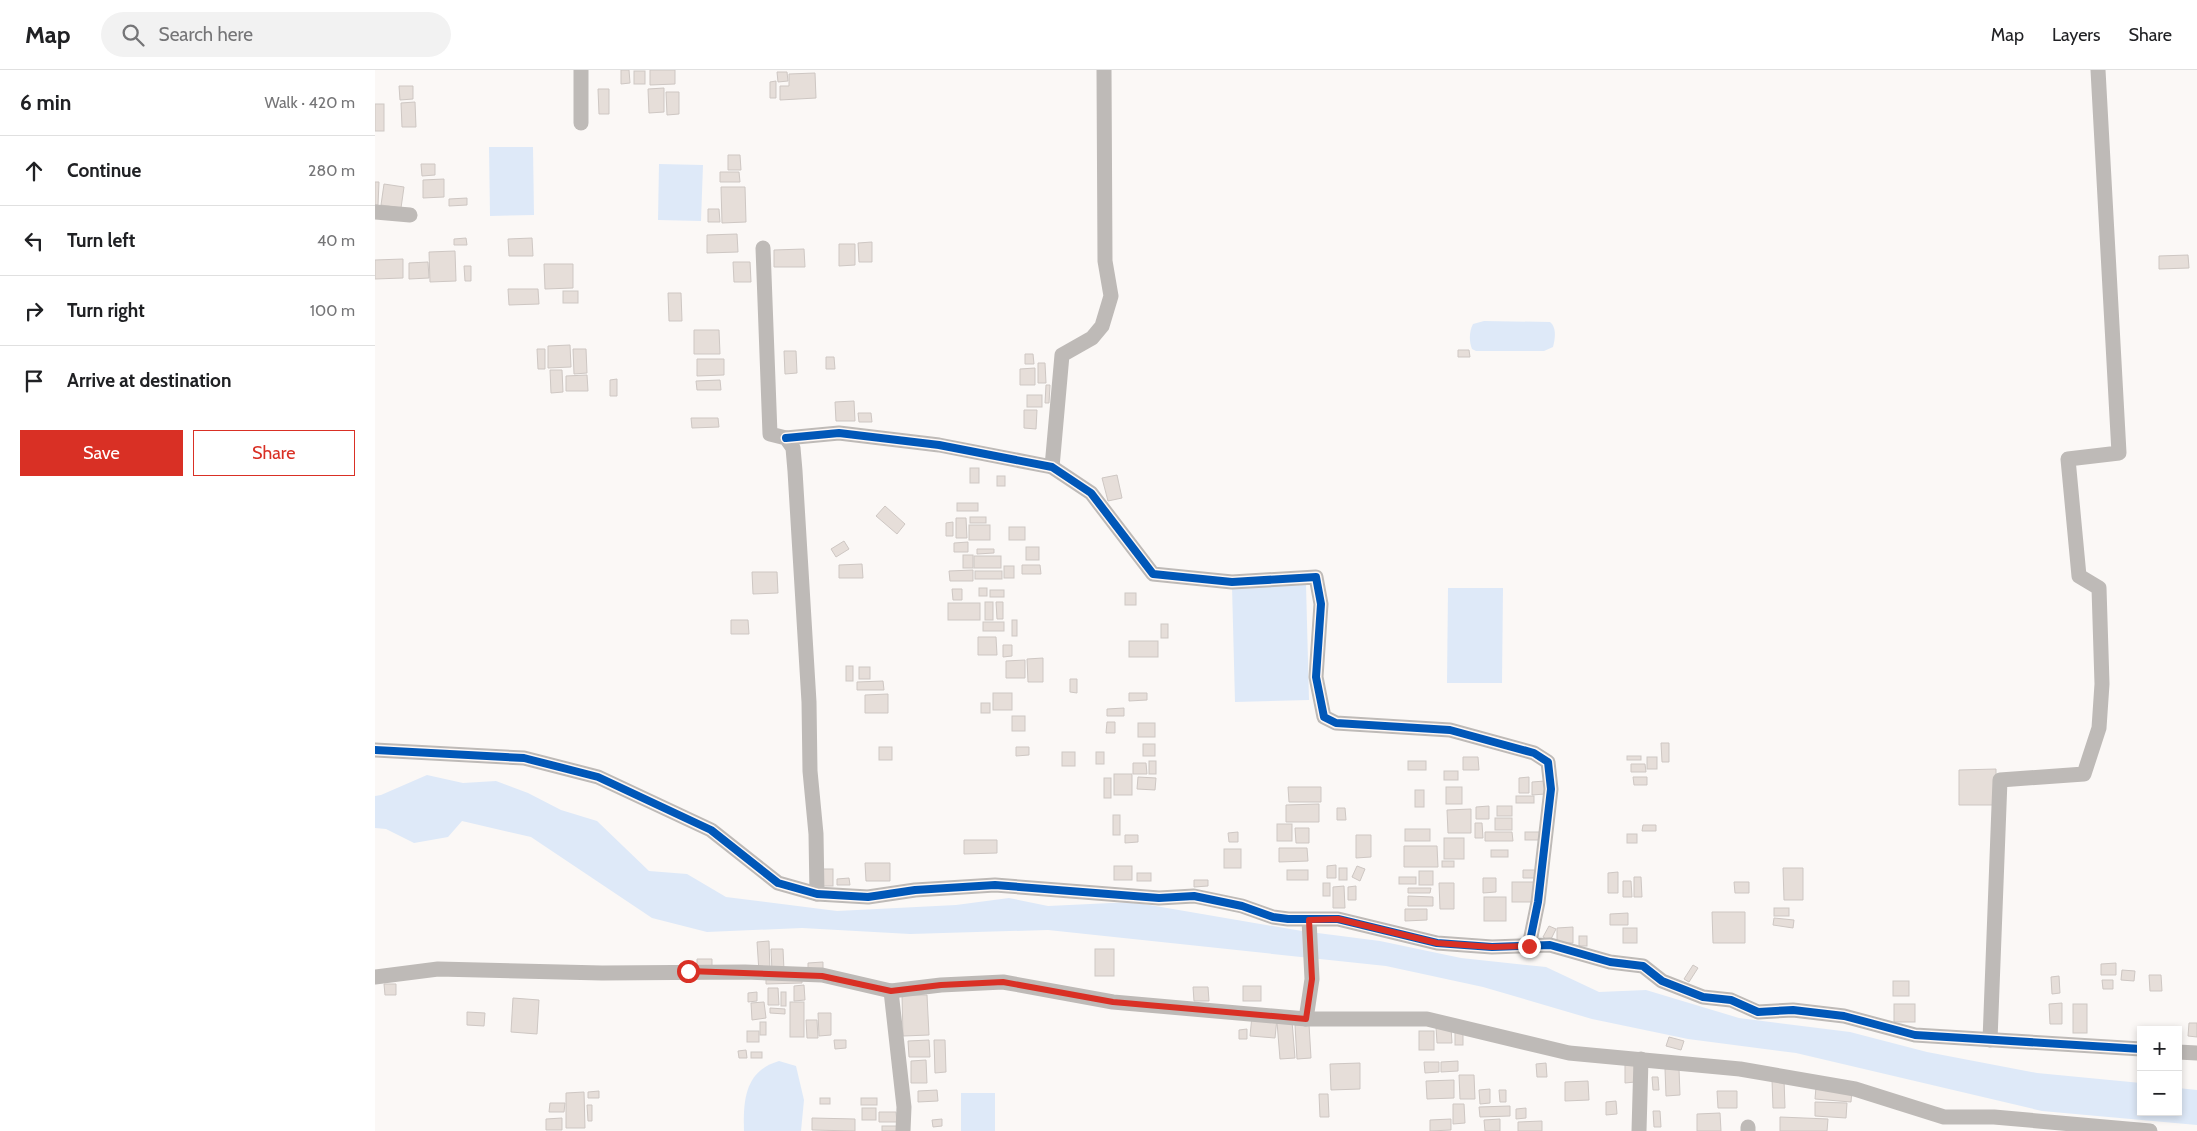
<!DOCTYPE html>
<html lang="en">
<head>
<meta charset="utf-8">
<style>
  :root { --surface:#fff; --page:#f2f2f2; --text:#202124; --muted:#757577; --line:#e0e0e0; --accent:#d93025 }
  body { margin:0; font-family:Cabin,sans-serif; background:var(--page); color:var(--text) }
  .controls { position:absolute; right:15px; bottom:15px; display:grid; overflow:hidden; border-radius:0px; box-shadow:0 2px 8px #0003 }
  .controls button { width:45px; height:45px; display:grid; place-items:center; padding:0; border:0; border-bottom:1px solid var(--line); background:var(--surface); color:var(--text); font:25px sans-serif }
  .stop { position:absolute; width:15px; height:15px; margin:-11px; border:4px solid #d93025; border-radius:50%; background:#fff }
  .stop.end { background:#d93025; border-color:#fff; box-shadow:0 1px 5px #0008 }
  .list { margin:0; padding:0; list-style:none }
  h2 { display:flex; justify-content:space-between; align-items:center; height:65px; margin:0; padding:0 20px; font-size:21px }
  h2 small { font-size:16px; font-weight:400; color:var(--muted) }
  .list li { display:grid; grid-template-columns:32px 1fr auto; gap:15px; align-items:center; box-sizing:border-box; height:70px; padding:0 20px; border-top:1px solid var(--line) }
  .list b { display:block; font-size:19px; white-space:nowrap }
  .list em { font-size:16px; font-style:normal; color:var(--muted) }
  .actions { display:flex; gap:10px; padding:15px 20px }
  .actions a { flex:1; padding:11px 0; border:1px solid var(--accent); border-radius:0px; text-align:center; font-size:18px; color:var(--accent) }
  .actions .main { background:var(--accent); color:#fff }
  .icon { flex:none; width:28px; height:28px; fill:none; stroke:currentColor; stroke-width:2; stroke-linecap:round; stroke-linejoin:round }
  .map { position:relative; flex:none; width:1822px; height:1061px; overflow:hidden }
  header { display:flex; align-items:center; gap:30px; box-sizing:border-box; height:70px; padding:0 25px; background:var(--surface); border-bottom:1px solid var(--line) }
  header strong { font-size:24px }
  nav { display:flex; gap:28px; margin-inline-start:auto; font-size:18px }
  .search { width:350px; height:45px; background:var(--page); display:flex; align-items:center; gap:12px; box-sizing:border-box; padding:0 18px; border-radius:28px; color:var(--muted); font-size:19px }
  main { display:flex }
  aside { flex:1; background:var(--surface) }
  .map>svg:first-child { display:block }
  .water { fill:#dee9f8 }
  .building { fill:#e6ded9; stroke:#cec7c3 }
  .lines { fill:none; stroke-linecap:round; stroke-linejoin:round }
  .street { stroke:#bebab7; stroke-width:15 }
  .cycleway-casing { stroke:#fef7f3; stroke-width:11 }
  .cycleway { stroke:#0057b8; stroke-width:8 }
  .route { stroke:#d93025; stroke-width:6 }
</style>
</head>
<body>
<header>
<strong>Map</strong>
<div class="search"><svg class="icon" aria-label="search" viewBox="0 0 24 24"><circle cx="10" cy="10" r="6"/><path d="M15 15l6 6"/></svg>Search here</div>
<nav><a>Map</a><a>Layers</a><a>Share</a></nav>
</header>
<main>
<aside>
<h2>6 min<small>Walk · 420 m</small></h2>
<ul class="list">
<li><svg class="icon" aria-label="ahead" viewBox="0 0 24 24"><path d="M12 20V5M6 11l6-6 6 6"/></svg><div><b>Continue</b></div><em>280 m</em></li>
<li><svg class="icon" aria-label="left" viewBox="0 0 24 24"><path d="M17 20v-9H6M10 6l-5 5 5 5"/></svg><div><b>Turn left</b></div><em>40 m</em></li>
<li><svg class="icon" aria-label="right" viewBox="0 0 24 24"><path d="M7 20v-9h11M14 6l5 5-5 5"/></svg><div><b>Turn right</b></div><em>100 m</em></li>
<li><svg class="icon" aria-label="arrive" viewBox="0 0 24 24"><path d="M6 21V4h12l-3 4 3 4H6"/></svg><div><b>Arrive at destination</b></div></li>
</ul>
<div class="actions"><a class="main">Save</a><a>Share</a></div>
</aside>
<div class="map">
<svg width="1822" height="1061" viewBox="0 0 1822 1061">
  <rect width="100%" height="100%" fill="#fbf8f6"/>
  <g class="water">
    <path d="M114,77h44l1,68 -44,1z"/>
    <path d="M284,94l44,1 -2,56 -43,-1z"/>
    <path d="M1109,251l66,1c7,6 5,17 3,25l-9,4h-68l-4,-2c-3,-8 -3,-17 1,-25z"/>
    <path d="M931,514l3,116 -74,2 -3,-116z"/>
    <path d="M1073,518h55l-1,95h-55z"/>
    <path d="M52,705l36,8 33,-2 32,12 33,17 36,11 52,50 38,3 39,23 111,14 119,-6 53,-7 39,8 84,-4 170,29 78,10 81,17 85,9 53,25 47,-2 93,28 111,14 77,20 110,21 104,10v29h37v-24l19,2v35l-155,-14 -246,-58 -108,-14 -96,-20 -109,-32 -97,-21 -338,-36 -138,4 -108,-6 -95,4 -55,-14 -121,-81 -69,-16 -14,16 -34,6 -28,-14 -11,-1v-32l6,-1z"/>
    <path d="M404,991l17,5 8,34 -3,31h-57c-1,-31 1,-60 35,-70z"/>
    <rect x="586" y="1023" width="34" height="38"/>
  </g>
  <g class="building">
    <path d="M246,0h8l1,13 -9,1z"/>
    <path d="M275,0h25v14l-25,1z"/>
    <rect x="259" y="1" width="11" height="13"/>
    <path d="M402,2h10l1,9 -10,1z"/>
    <path d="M440,3l1,25 -36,2v-14h9v-12z"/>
    <path d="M401,11v17h-6v-16z"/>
    <path d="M24,16h14v13l-13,1z"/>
    <path d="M289,18v24l-15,1 -1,-24z"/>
    <path d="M223,19h11v25h-10z"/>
    <path d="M291,22h13v22l-12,1z"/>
    <path d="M40,32l1,25h-14l-1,-24z"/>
    <rect x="0" y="34" width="9" height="27"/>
    <path d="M353,85h12l1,15h-13z"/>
    <path d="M46,94h14v11l-13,1z"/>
    <path d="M345,102h19l1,10h-20z"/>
    <path d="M69,109v18l-21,1v-18z"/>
    <path d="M0,112h4l-1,23h-3z"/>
    <path d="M9,114l20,3 -3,21 -20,-3z"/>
    <path d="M346,117h24l1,35 -24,1z"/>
    <path d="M92,128v7l-18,1v-7z"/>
    <path d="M333,139h11l1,13h-12z"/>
    <path d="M362,164l1,18 -31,1v-18z"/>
    <path d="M91,168l1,7h-13v-6z"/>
    <path d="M157,168l1,18h-24l-1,-17z"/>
    <path d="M497,172v20h-13l-1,-19z"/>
    <path d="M464,174h16v21l-16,1z"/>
    <path d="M429,179l1,18h-31v-17z"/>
    <path d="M80,181l1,30 -26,1 -1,-30z"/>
    <path d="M1813,185l1,13 -30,1v-13z"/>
    <path d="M28,189v19l-28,1v-19z"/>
    <path d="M53,192l1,16 -20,1v-16z"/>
    <path d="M358,192h17l1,20h-17z"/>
    <path d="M169,194h29v24l-28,1z"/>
    <path d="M89,196h7v15h-6z"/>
    <path d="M133,219h30l1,15 -30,1z"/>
    <rect x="188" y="221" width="15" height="12"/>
    <path d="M293,223h13l1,28h-13z"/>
    <path d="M319,260h25l1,24h-26z"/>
    <path d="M195,275l1,22 -23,1v-22z"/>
    <path d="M162,279h8v20h-7z"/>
    <path d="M198,279h13l1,24 -13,1z"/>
    <path d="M1083,280h11l1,7h-12z"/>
    <path d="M409,281h12l1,22 -12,1z"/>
    <path d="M650,284h8l1,10h-9z"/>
    <path d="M451,287h8l1,12h-9z"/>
    <path d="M322,289h27v16l-27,1z"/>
    <path d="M663,293h7l1,20h-8z"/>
    <path d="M660,298v17h-15v-16z"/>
    <path d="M175,300h12l1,22 -12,1z"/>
    <path d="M212,305l1,16h-22v-15z"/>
    <path d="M242,309v17h-7v-16z"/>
    <path d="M345,310l1,10h-24l-1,-9z"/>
    <path d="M671,315h4l-1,18h-4z"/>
    <rect x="652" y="325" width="15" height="12"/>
    <path d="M479,331l1,20h-19l-1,-19z"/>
    <path d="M649,340h13l-1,19 -12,-1z"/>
    <path d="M483,343h13l1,9h-13z"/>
    <path d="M316,348h27l1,9 -27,1z"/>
    <rect x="595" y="398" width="9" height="15"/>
    <path d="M742,405l5,23 -14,3 -6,-23z"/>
    <rect x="622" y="406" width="8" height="10"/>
    <rect x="582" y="433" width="21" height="8"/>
    <path d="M510,436l20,18 -8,10 -21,-18z"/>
    <rect x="595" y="447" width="16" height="6"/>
    <path d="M581,448h10l1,20h-11z"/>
    <path d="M578,452v14h-7v-13z"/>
    <rect x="594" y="455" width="21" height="15"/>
    <rect x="634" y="457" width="16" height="13"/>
    <path d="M469,471l5,8 -13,8 -5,-8z"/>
    <path d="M593,472v10h-14v-9z"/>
    <rect x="651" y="477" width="13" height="13"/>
    <path d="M602,479h17v4l-17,1z"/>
    <rect x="588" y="485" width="10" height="13"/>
    <rect x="599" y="486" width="27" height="12"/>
    <path d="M487,494l1,14h-24v-13z"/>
    <path d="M647,495h18l1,9h-19z"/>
    <rect x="629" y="496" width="10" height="12"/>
    <path d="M598,500v11h-23l-1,-10z"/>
    <rect x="600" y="501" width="27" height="8"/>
    <path d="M377,502h25l1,21 -25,1z"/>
    <rect x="604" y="518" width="8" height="8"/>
    <path d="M577,519h10v11h-9z"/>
    <rect x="615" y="520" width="14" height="7"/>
    <rect x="750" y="523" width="11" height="12"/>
    <rect x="610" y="532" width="8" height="18"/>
    <path d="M621,532h7v17h-6z"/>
    <rect x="573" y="533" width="32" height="17"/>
    <path d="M356,550h17l1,14h-18z"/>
    <rect x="637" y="550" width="5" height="16"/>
    <rect x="608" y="552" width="21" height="9"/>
    <rect x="786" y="554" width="7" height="14"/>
    <path d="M603,567h18l1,18h-19z"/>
    <rect x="754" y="571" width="29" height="16"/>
    <path d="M628,575h9v11l-9,1z"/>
    <path d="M668,588v24h-15l-1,-23z"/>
    <path d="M650,590v18h-19v-17z"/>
    <rect x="471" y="596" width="7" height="15"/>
    <rect x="484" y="597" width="11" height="12"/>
    <path d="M695,609h7v14l-7,-1z"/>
    <path d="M508,611l1,9h-27v-8z"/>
    <rect x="618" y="623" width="19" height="17"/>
    <path d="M754,623h18v7l-18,1z"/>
    <path d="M513,624v19h-23v-18z"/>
    <rect x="606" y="633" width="9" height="10"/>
    <path d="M749,638v8h-17v-7z"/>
    <rect x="637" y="646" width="13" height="15"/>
    <path d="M732,652h8v11h-9z"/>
    <rect x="763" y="653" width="17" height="14"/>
    <path d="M1286,673h8v19h-7z"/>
    <rect x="768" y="674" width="12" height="12"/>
    <rect x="504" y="677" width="13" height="13"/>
    <path d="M641,677h13v8l-13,1z"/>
    <rect x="687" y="682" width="13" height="14"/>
    <rect x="721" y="682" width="8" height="12"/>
    <rect x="1252" y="686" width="14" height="4"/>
    <path d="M1088,687h15l1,13h-16z"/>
    <rect x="1272" y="687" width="10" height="12"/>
    <rect x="774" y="691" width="7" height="13"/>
    <rect x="1033" y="691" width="18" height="9"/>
    <path d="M758,693h13l1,11h-14z"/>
    <path d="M1256,694h14l1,8h-15z"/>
    <path d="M1621,699v36h-37v-35z"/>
    <rect x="1069" y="701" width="14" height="9"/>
    <rect x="739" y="704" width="18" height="21"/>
    <path d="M763,707l18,1 -1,12 -18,-1z"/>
    <path d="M1154,707v16h-10v-15z"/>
    <path d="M1258,707h14v8h-13z"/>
    <rect x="729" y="708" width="7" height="20"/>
    <path d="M1170,711v13l-13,1v-13z"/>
    <path d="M913,717h33v15h-32z"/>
    <rect x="1071" y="717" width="16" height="17"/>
    <rect x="1040" y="720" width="9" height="17"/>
    <rect x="1141" y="726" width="18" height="7"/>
    <path d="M944,734v18h-33v-17z"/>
    <path d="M1114,736v13h-13v-12z"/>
    <rect x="1122" y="736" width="15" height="10"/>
    <path d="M962,738h8l1,12h-9z"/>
    <path d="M1096,739v24h-23l-1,-23z"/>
    <rect x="738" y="745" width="7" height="20"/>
    <rect x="1120" y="748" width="17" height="12"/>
    <path d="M1100,753h7l1,15h-8z"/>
    <rect x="902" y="754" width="15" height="17"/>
    <path d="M1268,755h13v6h-14z"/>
    <path d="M920,758h14v15h-13z"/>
    <rect x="1030" y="759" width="25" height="12"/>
    <path d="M863,762v10h-9l-1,-9z"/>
    <path d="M1110,762h27l1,9h-28z"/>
    <rect x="1150" y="762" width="18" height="8"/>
    <rect x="1252" y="764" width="10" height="9"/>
    <path d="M750,765h13v7l-13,1z"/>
    <path d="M981,765h15v22l-15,1z"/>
    <rect x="1069" y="768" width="20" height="21"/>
    <path d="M589,770h33v13l-33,1z"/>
    <path d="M1029,776h33l1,21h-34z"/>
    <path d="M904,778h28l1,13 -29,1z"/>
    <rect x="849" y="779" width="17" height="19"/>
    <rect x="1116" y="780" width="17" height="7"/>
    <rect x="1067" y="791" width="12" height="6"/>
    <path d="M490,793h25v18h-24z"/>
    <path d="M961,795v13h-9v-12z"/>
    <rect x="739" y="796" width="18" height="14"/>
    <path d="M982,796l8,3 -5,12 -8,-4z"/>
    <rect x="964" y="798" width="8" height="12"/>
    <path d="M1408,798h20v32h-19z"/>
    <rect x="446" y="799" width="12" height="17"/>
    <rect x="912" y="800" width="21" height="10"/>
    <path d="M1148,800h14l1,8h-15z"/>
    <rect x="1044" y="801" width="14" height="14"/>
    <path d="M1243,802v21h-10v-20z"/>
    <rect x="762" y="803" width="14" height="8"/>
    <rect x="1024" y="807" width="17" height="7"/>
    <path d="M1259,807h7l1,20h-8z"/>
    <path d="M474,808l1,7h-13v-6z"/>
    <path d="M1108,808h13v14l-13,1z"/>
    <path d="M819,810h14v6l-14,1z"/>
    <path d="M1248,811h8l1,16h-9z"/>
    <rect x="1137" y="812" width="22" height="20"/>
    <path d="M1359,812h15v11h-14z"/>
    <rect x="948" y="813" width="7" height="13"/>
    <path d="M1064,813h15v26h-14z"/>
    <path d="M969,816l1,22h-12v-21z"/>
    <path d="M981,816v14h-8v-13z"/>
    <path d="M1033,818h23l-1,5h-22z"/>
    <path d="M1033,826l25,1v9h-25z"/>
    <rect x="1109" y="827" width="22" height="24"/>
    <rect x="1399" y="838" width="15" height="8"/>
    <path d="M1030,839h22v11l-22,1z"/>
    <path d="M1337,842h33v31h-32z"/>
    <path d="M1253,843v12h-18v-11z"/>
    <path d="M1399,848l20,2 -1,8 -20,-3z"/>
    <path d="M1174,856l7,3 -6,12 -7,-4z"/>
    <path d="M1198,857v16h-16v-15z"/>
    <rect x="1248" y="858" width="14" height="15"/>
    <rect x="1204" y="866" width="8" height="10"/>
    <path d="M394,871l1,31h-11l-2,-30z"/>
    <path d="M396,879h12l1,21 -12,1z"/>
    <rect x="720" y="879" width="19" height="27"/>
    <path d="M322,889h15v8l-15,1z"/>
    <path d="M448,892v8l-15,1v-8z"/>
    <path d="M1741,893v12h-15v-11z"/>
    <path d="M1318,895l5,3 -9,14 -5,-3z"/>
    <path d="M1747,900l13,1 -1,10 -13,-1z"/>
    <path d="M1774,905h12l1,16h-12z"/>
    <path d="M1684,906l1,17 -8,1 -1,-17z"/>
    <path d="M391,908h36v5l-36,1z"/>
    <path d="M1727,910h11v9h-10z"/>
    <rect x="1518" y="911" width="16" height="15"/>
    <path d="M9,914h12v11h-11z"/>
    <path d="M429,915l1,15 -11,1v-15z"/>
    <rect x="868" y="916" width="18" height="15"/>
    <path d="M818,917h15l1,14h-15z"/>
    <path d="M393,918h10l1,17h-11z"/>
    <path d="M382,922v9l-9,1v-9z"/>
    <rect x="406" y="922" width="5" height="14"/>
    <path d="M527,925h25l2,40 -26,1z"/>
    <path d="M138,928l26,2 -2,34 -26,-2z"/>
    <path d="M389,932l2,16 -14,2 -1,-17z"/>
    <rect x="415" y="932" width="14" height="35"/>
    <path d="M1687,933v21h-12l-1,-20z"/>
    <rect x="1519" y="934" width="21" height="18"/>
    <rect x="1698" y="934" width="14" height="29"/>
    <path d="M395,938l15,1v5l-15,-1z"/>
    <path d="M92,942l18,1 -1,13 -17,-1z"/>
    <path d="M443,943h13v22l-12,1z"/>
    <path d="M877,946l25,2 -2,20 -25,-2z"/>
    <path d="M431,950h11l1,18h-11z"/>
    <path d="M917,951l3,37 -15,1 -3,-37z"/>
    <rect x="385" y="952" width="6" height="13"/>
    <path d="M1814,953h8v14l-9,-1z"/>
    <path d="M934,954l2,34 -14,1 -2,-34z"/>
    <path d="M1061,957h15l1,16h-15z"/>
    <path d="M872,959v10h-8v-9z"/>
    <rect x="1080" y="960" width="8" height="15"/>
    <rect x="372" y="961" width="12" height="11"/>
    <rect x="1044" y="961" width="15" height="19"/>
    <path d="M1294,967l15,4 -3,9 -15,-4z"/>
    <path d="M459,970h12v8l-11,1z"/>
    <path d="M554,970l1,17h-21l-1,-16z"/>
    <path d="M559,970h11l1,32 -11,1z"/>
    <path d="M371,980l1,8h-8l-1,-7z"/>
    <rect x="376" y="982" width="11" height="6"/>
    <path d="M551,990l1,23h-16v-22z"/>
    <path d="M1083,991v10l-17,1v-10z"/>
    <path d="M1049,992h15v10l-14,1z"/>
    <path d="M985,993v26l-29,1 -1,-26z"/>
    <path d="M1171,993l1,14h-10l-1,-13z"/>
    <path d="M1250,995h10v17l-10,1z"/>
    <path d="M1290,999h14l1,26 -14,1z"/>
    <path d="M1084,1005h15l1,24h-15z"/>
    <path d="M1277,1007h6l1,13h-6z"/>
    <path d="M1409,1009l1,29h-12l-1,-28z"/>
    <path d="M1079,1010v18l-27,1 -1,-18z"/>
    <path d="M1213,1011l1,19 -24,1v-19z"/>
    <path d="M1441,1017l36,3 -1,12 -36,-3z"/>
    <path d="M1115,1019v14l-10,1 -1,-14z"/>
    <path d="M562,1020l1,11 -20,1v-11z"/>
    <path d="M1124,1020h7v12h-6z"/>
    <path d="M224,1021v7h-11v-6z"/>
    <path d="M1342,1021h20v17h-19z"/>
    <path d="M209,1022l1,36h-19v-35z"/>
    <path d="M944,1024h9l1,23h-9z"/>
    <rect x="445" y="1028" width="10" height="6"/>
    <rect x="486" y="1028" width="16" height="7"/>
    <path d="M1241,1031l1,13 -11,1v-13z"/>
    <path d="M1440,1032l32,1 -1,15 -31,-2z"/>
    <path d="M175,1033h15l-1,9h-15z"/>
    <path d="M1078,1034h11l1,19 -12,1z"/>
    <path d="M212,1035h5v16h-4z"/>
    <path d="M1135,1036v10l-30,1 -1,-10z"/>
    <rect x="487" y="1038" width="14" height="12"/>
    <path d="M1151,1038v10l-10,1v-10z"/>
    <path d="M1278,1041h7l1,16h-7z"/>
    <path d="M504,1042h17l1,10h-18z"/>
    <path d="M1345,1043l1,18h-24v-17z"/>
    <path d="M1405,1047l48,2 -1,12h-47z"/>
    <path d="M187,1048v12h-16v-11z"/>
    <path d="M437,1048l43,1v12l-43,-1z"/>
    <path d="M567,1049v7l-9,1 -1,-7z"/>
    <path d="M1076,1049v11l-21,1v-11z"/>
    <path d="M1125,1049v12h-15l-1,-11z"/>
    <path d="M1167,1051v10h-24v-9z"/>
    <rect x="507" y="1056" width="15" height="5"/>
  </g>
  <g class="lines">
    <g class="street">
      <path d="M206,53v-53"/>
      <path d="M0,142l35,3"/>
      <path d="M388,178l7,186 16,4 7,10 2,23 14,231 1,69 6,63 1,60"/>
      <path d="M411,368l53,-5 100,12 113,22 39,26 62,81 79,8 84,-5 5,27 -5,73 8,40 12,6 114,7 84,23 14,9 3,27 -13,113 -9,44"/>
      <path d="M677,397l10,-112 30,-17 10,-12 9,-30 -6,-35 -1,-191"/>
      <path d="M0,680l149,8 74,19 113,53 67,53 39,11 51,3 47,-7 80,-5 164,13 35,-2 48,10 31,11 15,2h50l99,24 55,4 58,-2 60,17 33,4 19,15 41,16 28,3 27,12 35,-2 51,6 71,19 226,14"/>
      <path d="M0,907l63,-8 164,4 143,-1 77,3 69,16 50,-6 62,-3 110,20 193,17h121l142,34 171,16 115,20 89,28h50l156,14"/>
      <path d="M516,921l13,116 -1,24"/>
      <path d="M931,949l6,-40 -3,-59"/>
      <path d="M1615,970l10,-260 84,-6 15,-46 3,-44 -3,-96 -20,-12 -11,-117 51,-6 -21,-383"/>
      <path d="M1803,982l19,1"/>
      <path d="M1264,1061l2,-72"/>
      <path d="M1373,1061v-4"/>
    </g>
    <defs>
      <g id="cycleway">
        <path d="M411,368l53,-5 100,12 113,22 39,26 62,81 79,8 84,-5 5,27 -5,73 8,40 12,6 114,7 84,23 14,9 3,27 -13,113 -9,44"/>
        <path d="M0,680l149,8 74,19 113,53 67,53 39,11 51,3 47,-7 80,-5 164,13 35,-2 48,10 31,11 15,2h50l99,24 55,4 58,-2 60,17 33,4 19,15 41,16 28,3 27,12 35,-2 51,6 71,19 226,14"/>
      </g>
    </defs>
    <use href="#cycleway" class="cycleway-casing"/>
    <use href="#cycleway" class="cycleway"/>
  </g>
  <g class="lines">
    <path class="route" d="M313,901l134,5 69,15 50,-6 62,-3 110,20 193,17 6,-40 -3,-59 29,-1 99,24 55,4 37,-1"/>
  </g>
</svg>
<div class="controls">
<button>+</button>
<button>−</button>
</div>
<div class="stop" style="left:313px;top:901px"></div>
<div class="stop end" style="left:1154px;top:876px"></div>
</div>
</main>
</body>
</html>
